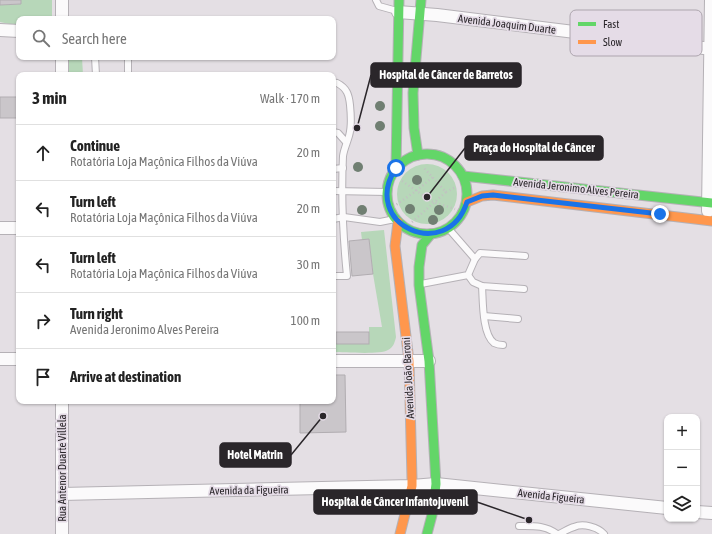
<!DOCTYPE html>
<html lang="en">
<head>
<meta charset="utf-8">
<style>
  :root { --surface:#fff; --page:#f2f2f2; --text:#222; --muted:#767676; --line:#e0e0e0 }
  body { margin:0; font-family:"Asap Condensed",sans-serif; background:var(--page); color:var(--text) }
  .controls { position:absolute; right:12px; bottom:12px; display:grid; overflow:hidden; border-radius:8px; box-shadow:0 1px 3px #0004 }
  .controls button { width:36px; height:36px; display:grid; place-items:center; padding:0; border:0; border-bottom:1px solid var(--line); background:var(--surface); color:var(--text); font:20px sans-serif }
  .stop { position:absolute; width:12px; height:12px; margin:-9px; border:3px solid #1a73e8; border-radius:50%; background:#fff }
  .stop.end { background:#1a73e8; border-color:#fff; box-shadow:0 1px 4px #0008 }
  .list { margin:0; padding:0; list-style:none }
  h2 { display:flex; justify-content:space-between; align-items:center; height:52px; margin:0; padding:0 16px; font-size:17px }
  h2 small { font-size:13px; font-weight:400; color:var(--muted) }
  .list li { display:grid; grid-template-columns:26px 1fr auto; gap:12px; align-items:center; box-sizing:border-box; height:56px; padding:0 16px; border-top:1px solid var(--line) }
  .list b { display:block; font-size:15px; white-space:nowrap }
  .list p { margin:0; font-size:13px; white-space:nowrap; color:var(--muted) }
  .list em { font-size:13px; font-style:normal; color:var(--muted) }
  .icon { flex:none; width:22px; height:22px; fill:none; stroke:currentColor; stroke-width:2; stroke-linecap:round; stroke-linejoin:round }
  .map { position:relative; flex:none; width:712px; height:534px; overflow:hidden }
  .search { position:absolute; background:var(--surface); box-shadow:0 1px 3px #0004; left:16px; top:16px; width:320px; height:44px; display:flex; align-items:center; gap:10px; box-sizing:border-box; padding:0 14px; border-radius:8px; color:var(--muted); font-size:15px }
  .panel { position:absolute; background:var(--surface); box-shadow:0 1px 3px #0004; left:16px; top:72px; width:320px; height:332px; border-radius:8px }
  .map>svg:first-child { display:block }
  .green { fill:#b7d7b9 }
  .building { fill:#cac6ca; stroke:#b1adb1 }
  .lines { fill:none; stroke-linecap:round; stroke-linejoin:round }
  .lane-casing { stroke:#b5b1b6; stroke-width:8 }
  .street-casing { stroke:#b5b1b6; stroke-width:14 }
  .fast-casing { stroke:#b5b1b6; stroke-width:11 }
  .slow-casing { stroke:#b5b1b6; stroke-width:11 }
  .path { stroke:#c2c0c2; stroke-width:2.5; stroke-dasharray:1 3; stroke-linecap:butt }
  .lane { stroke:#fbfafb; stroke-width:6 }
  .street { stroke:#fbfafb; stroke-width:12 }
  .fast { stroke:#63d668; stroke-width:9 }
  .slow { stroke:#ff974d; stroke-width:9 }
  .tree { fill:#707f72 }
  .route { stroke:#1a73e8; stroke-width:5 }
  .labels { text-anchor:middle; dominant-baseline:central; stroke-width:3.5; stroke-linejoin:round; paint-order:stroke }
  .street-label { font-size:11px; fill:#2a262a; stroke:#e5dce7 }
  .key { fill:#e5dce7; stroke:#ada5ae; stroke-width:1 }
  .key-label { font-size:11px; fill:#2a262a }
  .leader { fill:none; stroke:#2a262a; stroke-width:1.5 }
  .callout-dot { fill:#2a262a; stroke:#e5dce7; stroke-width:1.5 }
  .callout { fill:#2a262a; stroke:#2a262a; stroke-width:1.5 }
  .callout-label { font-size:12px; text-anchor:middle; font-weight:bold; fill:#fff }
</style>
</head>
<body>
<div class="map">
<svg width="712" height="534" viewBox="0 0 712 534">
  <rect width="100%" height="100%" fill="#e4dfe4"/>
  <g class="green">
    <path d="M21,0h31v19h-33v7l-19,-4v-17l21,-1z"/>
    <path d="M68,57h14l1,18h-15z"/>
    <circle cx="427" cy="194" r="30"/>
    <path d="M384,230l12,107c-1,5 -3,11 -8,13 -8,5 -44,2 -55,2v-8h36v-17h13l-9,-53 -4,-35 -7,1 -1,-8z"/>
  </g>
  <g class="building">
    <path d="M0,0h21v4l-21,1z"/>
    <rect x="0" y="97" width="19" height="21"/>
    <path d="M369,239l4,35 -21,2 -3,-35z"/>
    <rect x="336" y="332" width="33" height="12"/>
    <path d="M333,375h12l1,57 -46,1v-32h33z"/>
  </g>
  <g class="lines">
    <defs>
      <g id="lane">
        <path d="M376,0l3,6 18,5"/>
        <path d="M95,57l1,18"/>
        <path d="M128,57v18"/>
        <path d="M333,132l5,1 8,9"/>
        <path d="M333,169l10,-1"/>
        <path d="M333,191l54,1"/>
        <path d="M333,219l11,-2 36,5 15,-3"/>
        <path d="M448,228l27,31"/>
        <path d="M468,275l5,7 9,4 42,3"/>
        <path d="M333,276h14c-4,-40 -6,-80 -4,-120 1,-7 4,-13 6,-20 3,-10 2,-21 1,-31 -1,-10 -3,-17 -13,-22"/>
        <path d="M421,284l47,-9 7,-16 5,-6 45,3"/>
        <path d="M482,286c1,14 0,48 12,57 2,1 7,2 9,2"/>
        <path d="M484,316l34,3"/>
        <path d="M519,526c14,0 26,-1 38,8"/>
        <path d="M559,534c5,-2 10,-6 15,-7 9,-4 24,0 30,7"/>
      </g>
      <g id="street">
        <path d="M62,0v19"/>
        <path d="M398,12l39,3 275,34"/>
        <path d="M0,30l19,1"/>
        <path d="M62,57v18"/>
        <path d="M708,211l3,-211"/>
        <path d="M0,228h19"/>
        <path d="M0,359h19"/>
        <path d="M333,361h96"/>
        <path d="M62,401v133"/>
        <path d="M62,494l350,-8 24,-2 231,24"/>
        <path d="M697,512l15,1"/>
      </g>
      <g id="fast">
        <circle cx="427" cy="194" r="40"/>
        <path d="M418,155l-4,-27 -1,-35 8,-93"/>
        <path d="M396,168l3,-168"/>
        <path d="M463,176l249,27"/>
        <path d="M427,534l5,-19 4,-31 -7,-123 -10,-76v-18l3,-22 9,-11"/>
      </g>
      <g id="slow">
        <path d="M467,202l15,-6 11,-1 219,26"/>
        <path d="M398,222l-3,24 14,115 3,118v7l-12,48"/>
      </g>
    </defs>
    <use href="#lane" class="lane-casing"/>
    <use href="#street" class="street-casing"/>
    <use href="#fast" class="fast-casing"/>
    <use href="#slow" class="slow-casing"/>
    <g class="path">
      <path d="M402,181l31,21 22,7"/>
      <path d="M446,192l10,-5"/>
      <path d="M390,209l26,-18 17,-14"/>
      <path d="M412,222l34,-30 -23,-25"/>
    </g>
    <use href="#lane" class="lane"/>
    <use href="#street" class="street"/>
    <use href="#fast" class="fast"/>
    <use href="#slow" class="slow"/>
  </g>
  <g class="tree">
    <circle cx="380" cy="106" r="5"/>
    <circle cx="380" cy="126" r="5"/>
    <circle cx="358" cy="167" r="5"/>
    <circle cx="417" cy="180" r="5"/>
    <circle cx="410" cy="209" r="5"/>
    <circle cx="362" cy="210" r="5"/>
    <circle cx="439" cy="210" r="5"/>
    <circle cx="433" cy="220" r="5"/>
  </g>
  <g class="lines">
    <path class="route" d="M396,168c-37,56 51,96 71,34l15,-6 11,-1 167,19"/>
  </g>
  <g class="labels">
    <g class="street-label">
      <text transform="translate(507 24) rotate(7)">Avenida Joaquim Duarte</text>
      <text transform="translate(576 188) rotate(6)">Avenida Jeronimo Alves Pereira</text>
      <text transform="translate(408 378) rotate(-93)">Avenida João Baroni</text>
      <text transform="translate(62 468) rotate(-90)">Rua Antenor Duarte Villela</text>
      <text transform="translate(249 490) rotate(-1)">Avenida da Figueira</text>
      <text transform="translate(551 496) rotate(6)">Avenida Figueira</text>
    </g>
  </g>
  <rect x="570" y="10" width="132" height="46" rx="6" class="key"/>
  <rect x="578" y="22" width="18" height="4" fill="#63d668"/>
  <rect x="578" y="40" width="18" height="4" fill="#ff974d"/>
  <g class="key-label">
    <text x="603" y="28">Fast</text>
    <text x="603" y="46">Slow</text>
  </g>
  <path class="leader" d="M357 128L371 75M427 197L465 148M323 416L291 455M529 520L477 502"/>
  <g class="callout-dot">
    <circle cx="357" cy="128" r="4"/>
    <circle cx="427" cy="197" r="4"/>
    <circle cx="323" cy="416" r="4"/>
    <circle cx="529" cy="520" r="4"/>
  </g>
  <g class="callout">
    <rect x="371" y="63" width="150" height="24" rx="4"/>
    <rect x="465" y="136" width="138" height="24" rx="4"/>
    <rect x="220" y="443" width="71" height="24" rx="4"/>
    <rect x="314" y="490" width="163" height="24" rx="4"/>
  </g>
  <g class="callout-label">
    <text x="446" y="79">Hospital de Câncer de Barretos</text>
    <text x="534" y="152">Praça do Hospital de Câncer</text>
    <text x="255" y="459">Hotel Matrin</text>
    <text x="395" y="506">Hospital de Câncer Infantojuvenil</text>
  </g>
</svg>
<div class="controls">
<button>+</button>
<button>−</button>
<button><svg class="icon" aria-label="layers" viewBox="0 0 24 24"><path d="M12 4l9 5-9 5-9-5zM3 14l9 5 9-5"/></svg></button>
</div>
<div class="stop" style="left:396px;top:168px"></div>
<div class="stop end" style="left:660px;top:214px"></div>
<div class="search"><svg class="icon" aria-label="search" viewBox="0 0 24 24"><circle cx="10" cy="10" r="6"/><path d="M15 15l6 6"/></svg>Search here</div>
<section class="panel">
<h2>3 min<small>Walk · 170 m</small></h2>
<ul class="list">
<li><svg class="icon" aria-label="ahead" viewBox="0 0 24 24"><path d="M12 20V5M6 11l6-6 6 6"/></svg><div><b>Continue</b><p>Rotatória Loja Maçônica Filhos da Viúva</p></div><em>20 m</em></li>
<li><svg class="icon" aria-label="left" viewBox="0 0 24 24"><path d="M17 20v-9H6M10 6l-5 5 5 5"/></svg><div><b>Turn left</b><p>Rotatória Loja Maçônica Filhos da Viúva</p></div><em>20 m</em></li>
<li><svg class="icon" aria-label="left" viewBox="0 0 24 24"><path d="M17 20v-9H6M10 6l-5 5 5 5"/></svg><div><b>Turn left</b><p>Rotatória Loja Maçônica Filhos da Viúva</p></div><em>30 m</em></li>
<li><svg class="icon" aria-label="right" viewBox="0 0 24 24"><path d="M7 20v-9h11M14 6l5 5-5 5"/></svg><div><b>Turn right</b><p>Avenida Jeronimo Alves Pereira</p></div><em>100 m</em></li>
<li><svg class="icon" aria-label="arrive" viewBox="0 0 24 24"><path d="M6 21V4h12l-3 4 3 4H6"/></svg><div><b>Arrive at destination</b></div></li>
</ul>
</section>
</div>
</body>
</html>
